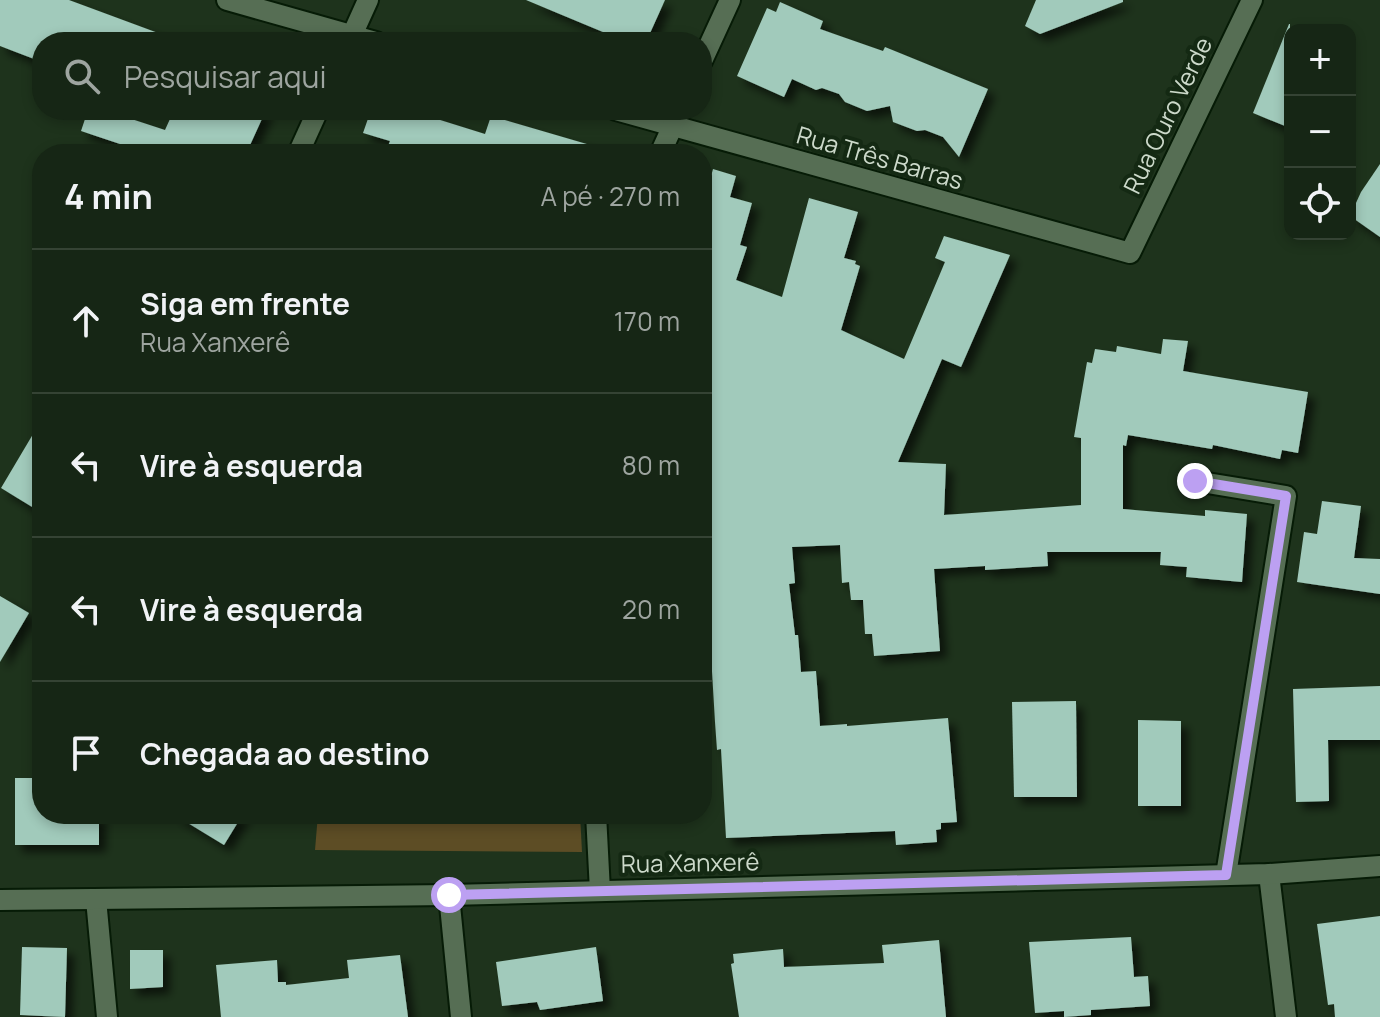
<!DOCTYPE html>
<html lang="pt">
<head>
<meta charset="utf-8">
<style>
  :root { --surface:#162615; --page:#233222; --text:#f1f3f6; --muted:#9ea5a0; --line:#354334 }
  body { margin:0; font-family:Manrope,sans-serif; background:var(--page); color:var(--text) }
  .controls { position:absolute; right:24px; top:24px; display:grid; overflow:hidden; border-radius:16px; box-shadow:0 4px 12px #0003 }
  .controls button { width:72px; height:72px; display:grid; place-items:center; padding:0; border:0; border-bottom:2px solid var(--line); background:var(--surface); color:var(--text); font:40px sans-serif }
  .stop { position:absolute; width:24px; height:24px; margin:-18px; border:6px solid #bca0f2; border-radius:50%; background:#fff }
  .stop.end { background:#bca0f2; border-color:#fff; box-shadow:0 2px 8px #0008 }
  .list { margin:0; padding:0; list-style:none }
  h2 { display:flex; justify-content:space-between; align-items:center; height:104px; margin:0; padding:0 32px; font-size:34px }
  h2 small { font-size:26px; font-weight:400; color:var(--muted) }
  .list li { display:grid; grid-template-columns:52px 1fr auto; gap:24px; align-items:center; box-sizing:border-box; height:144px; padding:0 32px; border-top:2px solid var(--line) }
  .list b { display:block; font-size:30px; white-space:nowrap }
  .list p { margin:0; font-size:26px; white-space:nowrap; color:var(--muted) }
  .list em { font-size:26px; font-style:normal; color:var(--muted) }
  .icon { flex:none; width:44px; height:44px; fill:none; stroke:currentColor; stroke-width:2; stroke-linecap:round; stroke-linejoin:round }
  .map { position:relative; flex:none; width:1380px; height:1017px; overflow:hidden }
  .search { position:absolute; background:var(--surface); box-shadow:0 4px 12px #0003; left:32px; top:32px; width:680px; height:88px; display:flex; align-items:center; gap:20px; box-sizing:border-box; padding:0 28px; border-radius:32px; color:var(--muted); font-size:30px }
  .panel { position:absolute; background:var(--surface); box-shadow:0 4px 12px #0003; left:32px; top:144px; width:680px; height:680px; border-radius:32px }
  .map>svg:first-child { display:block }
  .green { fill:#5d4d25 }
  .building { fill:#a1cabb; filter:url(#shadow) }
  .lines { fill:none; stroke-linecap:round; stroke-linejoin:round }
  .minor-casing { stroke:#061b06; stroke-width:24 }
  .minor { stroke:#566e54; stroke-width:20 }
  .route { stroke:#bca0f2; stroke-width:10 }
  .labels { text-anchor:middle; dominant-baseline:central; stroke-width:8; stroke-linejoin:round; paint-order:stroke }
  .street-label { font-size:24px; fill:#ccd9ca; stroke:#142913 }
</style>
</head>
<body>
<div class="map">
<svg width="1380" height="1017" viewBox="0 0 1380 1017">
  <defs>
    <filter id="shadow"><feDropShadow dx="7" dy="7" stdDeviation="4" flood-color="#0009"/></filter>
  </defs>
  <rect width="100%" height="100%" fill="#1e331c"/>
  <path class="green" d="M318,814h262l2,38 -267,-2z"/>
  <g class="building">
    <path d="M0,0h69l108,40 -1,2h-134v20l-42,-16z"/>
    <path d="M526,0h139l-19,42h-19z"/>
    <path d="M1036,0h87v2l-83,32 -15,-8z"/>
    <path d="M780,2l43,19 -3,8 63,22 2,-4 103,42 -29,68 -16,-20 -18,-7 -8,1 -24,-9 -3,-16 -23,5 -22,-9 -6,-8 -17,-6 -6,2 -24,-11 -8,18 -47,-21 30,-68 9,4z"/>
    <path d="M1289,24h1v104l-37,-15z"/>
    <path d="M88,110h16l61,20 9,-20h92l-20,44h-131l5,-10 -39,-13z"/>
    <path d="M371,110h51l-1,4 64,20 6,-18 106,31 -1,7h-211l5,-13 -27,-8z"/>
    <path d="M1380,164v73l-30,-21 11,-24z"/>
    <path d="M713,169l23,7 -6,21 22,6 -12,42 7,2 -11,33 46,17 27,-99 49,14 -14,46 12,3 -1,3 5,2 -19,64 63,29 41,-97 -10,-4 9,-22 66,19 -49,112 -19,-8 -44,103 48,2 -2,51 137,-10v-67l-7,-1 13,-75 5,1 3,-14 21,3 1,-6 44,8 2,-15 25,2 -5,30 125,21 -10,61 -16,-3 -2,9 -67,-14 -1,4 -84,-14 -2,11 -3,-1v64l82,7v-6l42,4 -5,68 -56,-5 1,-10 -27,-2 1,-13h-114l1,14 -63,4v-4l-51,3 6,82 -66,5 -2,-22h-7l-2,-34h-12l-2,-18 -7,1 -2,-38 -48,2 3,36 -6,1 6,51h3l3,37 15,-1 4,55 27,-2v2l101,-8 9,104 -16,1v6l-5,1 1,12 -41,3 -1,-14 -169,7 -5,-89 -4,1 -2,-28 -10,-169h5l-4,-55h-4v-309l5,2z"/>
    <path d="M42,419v94l-41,-25z"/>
    <path d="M1322,501l39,5 -7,52 26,1v35l-83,-12 7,-50 13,2z"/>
    <path d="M0,596l29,17 -29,49z"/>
    <path d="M1380,686v54h-52l1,61 -33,1 -3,-113z"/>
    <path d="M1076,701l1,96h-63l-2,-95z"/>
    <path d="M1138,720l43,1v85h-43z"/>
    <path d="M15,778h27v36h57v31h-84z"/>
    <path d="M173,814h70l-19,31z"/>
    <path d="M1380,916v101h-45l-1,-13 -6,1 -11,-81z"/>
    <path d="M1131,937l3,40 14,-1 2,30 -59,4v5l-27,2v-6l-29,2 -6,-71z"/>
    <path d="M939,940l7,77h-207l-8,-53 3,-1 -1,-9 50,-5 1,18 100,-4 -2,-18z"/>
    <path d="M22,947l45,1 -2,69 -45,-2z"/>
    <path d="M596,947l7,54 -63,9 -3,-8 -35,4 -6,-44z"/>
    <path d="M130,950h33v37l-33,2z"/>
    <path d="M400,955l8,62h-187l-5,-52 61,-5 1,22h8v3l63,-7 -2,-18z"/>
  </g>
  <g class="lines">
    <defs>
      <g id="minor">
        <path d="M227,0l149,42"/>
        <path d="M349,42l19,-42"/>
        <path d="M702,61l28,-61"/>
        <path d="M616,110l514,143 122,-253"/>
        <path d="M298,154l20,-44"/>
        <path d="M660,154l20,-44"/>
        <path d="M1195,481l91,15 -60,379"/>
        <path d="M596,814l4,77"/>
        <path d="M1269,874l17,143"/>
        <path d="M449,895l12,122"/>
        <path d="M96,899l11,118"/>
        <path d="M0,900l449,-5 820,-21 111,-8"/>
      </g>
    </defs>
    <use href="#minor" class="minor-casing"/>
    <use href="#minor" class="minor"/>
  </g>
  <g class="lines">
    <path class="route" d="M449,895l777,-20 60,-379 -91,-15"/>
  </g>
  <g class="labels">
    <g class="street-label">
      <text transform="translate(1167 115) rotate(-64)">Rua Ouro Verde</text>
      <text transform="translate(880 157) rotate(16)">Rua Três Barras</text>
      <text transform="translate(690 862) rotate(-1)">Rua Xanxerê</text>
    </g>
  </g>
</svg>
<div class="controls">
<button>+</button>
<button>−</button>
<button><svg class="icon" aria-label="locate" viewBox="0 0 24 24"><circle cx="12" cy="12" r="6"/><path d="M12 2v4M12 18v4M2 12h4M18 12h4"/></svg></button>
</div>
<div class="stop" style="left:449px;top:895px"></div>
<div class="stop end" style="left:1195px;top:481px"></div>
<div class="search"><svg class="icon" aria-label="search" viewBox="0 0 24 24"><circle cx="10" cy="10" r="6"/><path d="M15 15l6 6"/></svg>Pesquisar aqui</div>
<section class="panel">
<h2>4 min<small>A pé · 270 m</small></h2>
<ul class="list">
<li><svg class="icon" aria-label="ahead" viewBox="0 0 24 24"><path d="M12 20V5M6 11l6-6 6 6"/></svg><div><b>Siga em frente</b><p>Rua Xanxerê</p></div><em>170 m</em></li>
<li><svg class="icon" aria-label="left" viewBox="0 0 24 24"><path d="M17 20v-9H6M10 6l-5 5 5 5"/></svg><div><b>Vire à esquerda</b></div><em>80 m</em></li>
<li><svg class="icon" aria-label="left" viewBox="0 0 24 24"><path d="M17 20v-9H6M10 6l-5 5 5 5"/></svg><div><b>Vire à esquerda</b></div><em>20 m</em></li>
<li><svg class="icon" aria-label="arrive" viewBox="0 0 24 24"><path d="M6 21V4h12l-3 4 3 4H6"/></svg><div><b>Chegada ao destino</b></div></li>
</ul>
</section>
</div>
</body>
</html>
